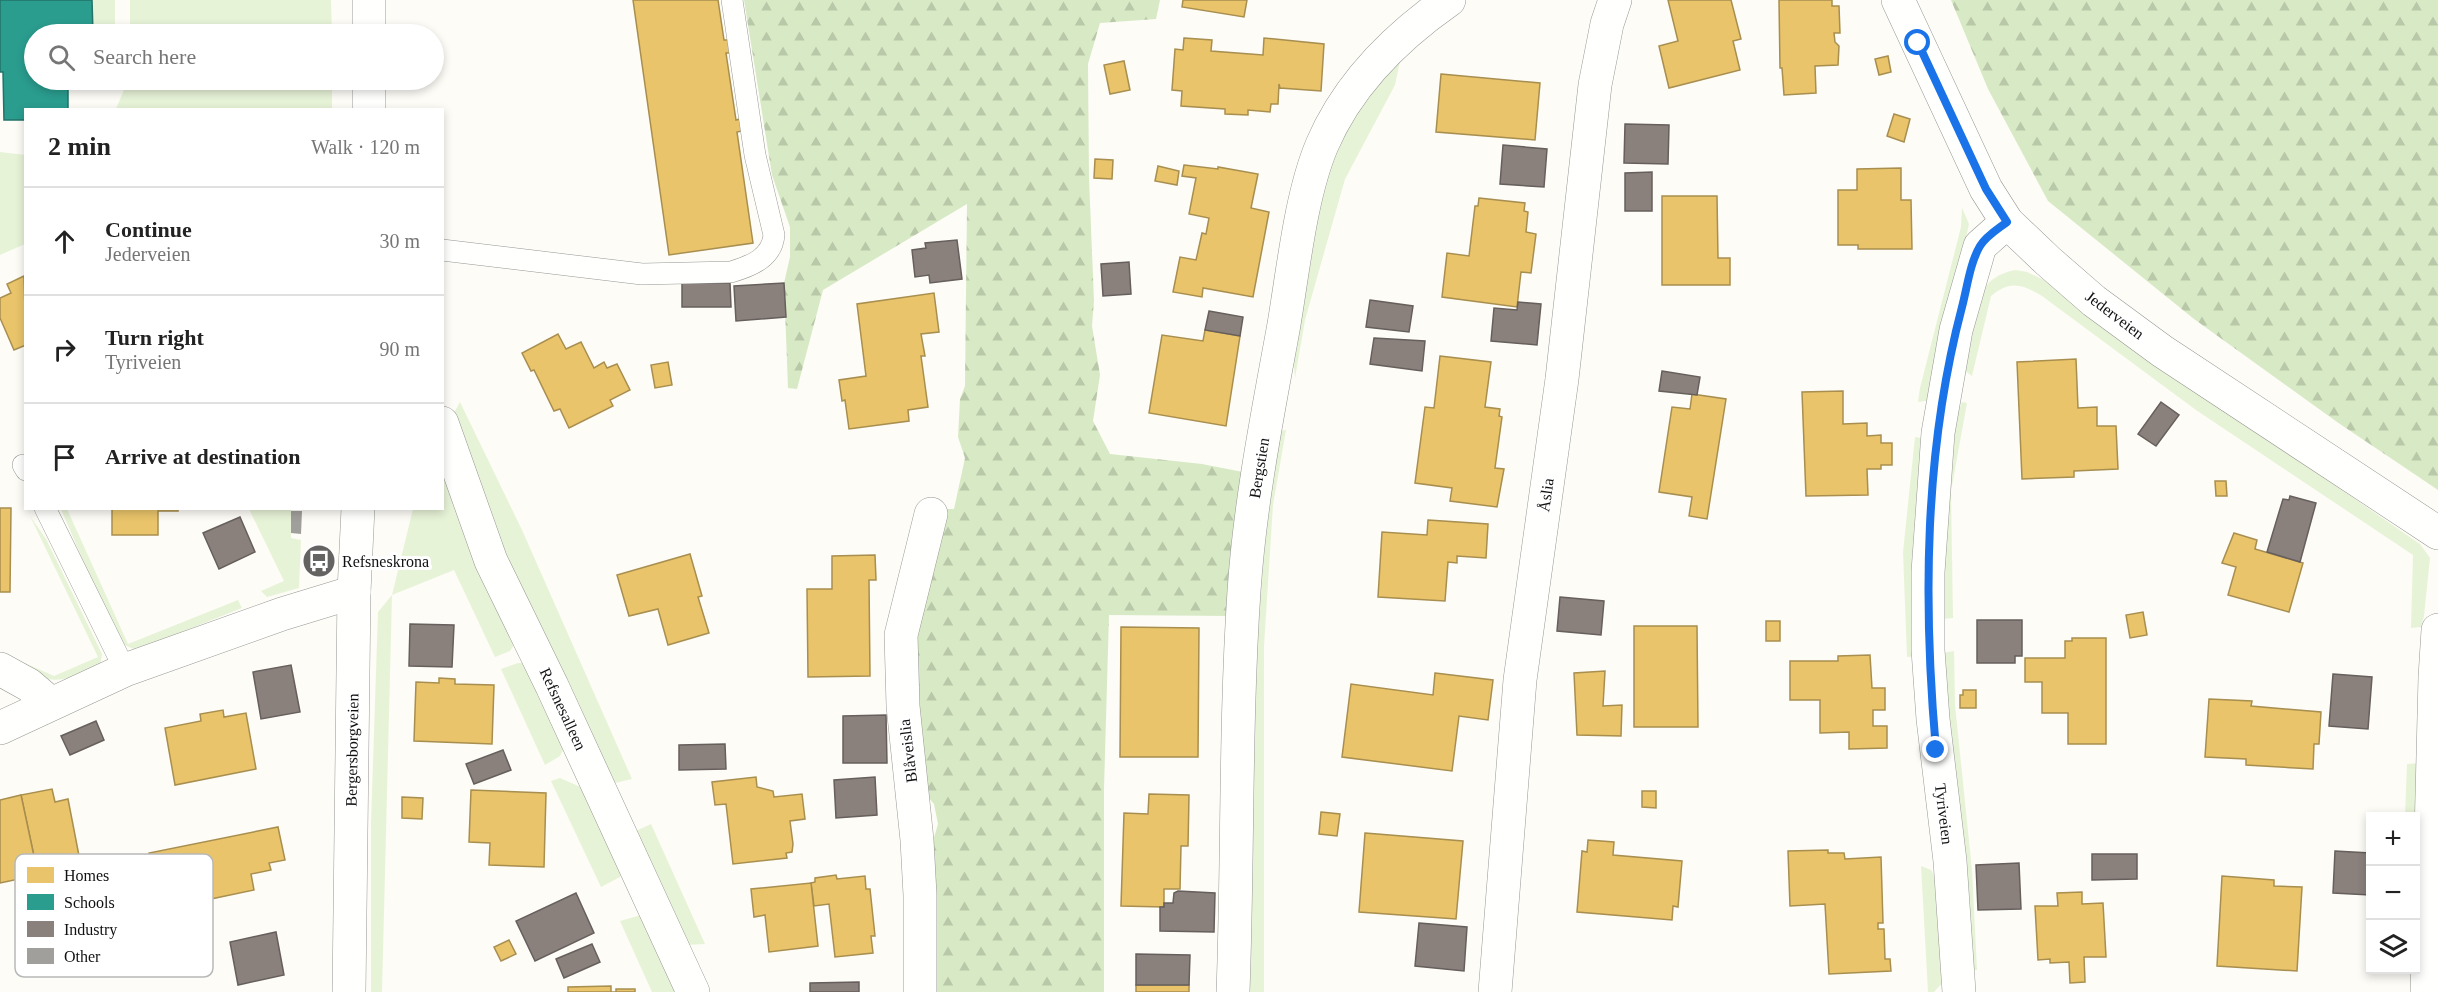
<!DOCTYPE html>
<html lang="en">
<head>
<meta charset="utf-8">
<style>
  :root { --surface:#fff; --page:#f6f6f6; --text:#222; --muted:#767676; --line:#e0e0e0 }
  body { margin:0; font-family:"Times New Roman",serif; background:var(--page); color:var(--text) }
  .controls { position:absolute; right:18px; bottom:18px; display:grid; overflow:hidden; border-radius:0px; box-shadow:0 3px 9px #0003 }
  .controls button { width:54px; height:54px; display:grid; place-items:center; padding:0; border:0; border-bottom:2px solid var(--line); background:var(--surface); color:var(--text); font:30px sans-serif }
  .stop { position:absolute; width:18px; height:18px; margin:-14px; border:4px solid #1a73e8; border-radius:50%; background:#fff }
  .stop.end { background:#1a73e8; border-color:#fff; box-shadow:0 2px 6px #0008 }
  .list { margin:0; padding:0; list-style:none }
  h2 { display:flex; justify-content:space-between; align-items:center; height:78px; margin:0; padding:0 24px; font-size:26px }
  h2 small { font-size:20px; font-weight:400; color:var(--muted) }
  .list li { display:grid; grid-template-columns:39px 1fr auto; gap:18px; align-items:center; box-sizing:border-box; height:108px; padding:0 24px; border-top:2px solid var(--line) }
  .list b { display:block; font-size:22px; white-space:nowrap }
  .list p { margin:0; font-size:20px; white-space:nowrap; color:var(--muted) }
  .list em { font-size:20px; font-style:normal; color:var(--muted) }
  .icon { flex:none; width:33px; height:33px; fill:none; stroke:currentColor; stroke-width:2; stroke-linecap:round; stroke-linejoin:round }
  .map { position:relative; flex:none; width:2438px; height:992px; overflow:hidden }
  .search { position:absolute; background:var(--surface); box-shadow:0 3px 9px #0003; left:24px; top:24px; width:420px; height:66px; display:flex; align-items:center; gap:15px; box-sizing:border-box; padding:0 21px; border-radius:33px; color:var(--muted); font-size:22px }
  .panel { position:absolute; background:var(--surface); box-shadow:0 3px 9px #0003; left:24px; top:108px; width:420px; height:402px; border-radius:0px }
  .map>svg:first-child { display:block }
  .grass { fill:#e7f3d7 }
  .forest { fill:url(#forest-firs) }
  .homes { fill:#e9c46a; stroke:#a88e4f; stroke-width:1.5 }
  .schools { fill:#2a9d8f; stroke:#227369; stroke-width:1.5 }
  .industry { fill:#8a817c; stroke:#665f5c; stroke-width:1.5 }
  .building { fill:#a19f9c }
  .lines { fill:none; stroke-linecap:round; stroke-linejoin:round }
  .service-casing { stroke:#979795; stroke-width:22 }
  .minor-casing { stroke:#979795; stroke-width:34 }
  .tertiary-casing { stroke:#979795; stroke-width:34 }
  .service { stroke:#fffffe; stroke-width:21 }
  .minor { stroke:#fffffe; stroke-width:33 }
  .tertiary { stroke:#fffffe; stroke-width:33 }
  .route { stroke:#1a73e8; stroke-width:8 }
  .labels { text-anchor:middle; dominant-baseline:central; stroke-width:6; stroke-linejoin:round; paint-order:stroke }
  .street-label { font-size:16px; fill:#111; stroke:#fff }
  .poi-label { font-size:16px; fill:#111; stroke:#fff; text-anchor:start }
  .key { fill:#fff; stroke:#b8b8b8; stroke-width:1.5 }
  .key-label { font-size:16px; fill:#111 }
</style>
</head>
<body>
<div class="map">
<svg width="2438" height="992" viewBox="0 0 2438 992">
  <defs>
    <pattern id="forest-firs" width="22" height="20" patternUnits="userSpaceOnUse" patternTransform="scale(1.5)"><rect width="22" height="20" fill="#d8eac5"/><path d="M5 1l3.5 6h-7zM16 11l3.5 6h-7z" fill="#b8c8a8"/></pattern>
  </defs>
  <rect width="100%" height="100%" fill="#fdfcf7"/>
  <g class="grass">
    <path d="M92,0h23v34h-22z"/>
    <path d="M130,0h201l1,34h-202z"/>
    <path d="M1400,61l-5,24 -50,94 -40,141 -10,58 -4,-47 29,-138 33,-83z"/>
    <path d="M128,80h204v29h-216z"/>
    <path d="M0,152l26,3 -1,89 -25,11z"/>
    <path d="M1962,208l7,16 -38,176 -13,2 2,-14 41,-161z"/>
    <path d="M2015,270l12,2 19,9 116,85 258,178 10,14 -6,58 -3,11 -10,1 2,-73 -217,-145 -154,-114c-20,-12 -32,-16 -51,0l-19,80 -7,-5 15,-74c7,-17 18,-23 35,-27z"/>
    <path d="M460,402l62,128 110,249 -17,4 -128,-263 -32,-109z"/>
    <path d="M1962,402l5,1 -16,88 2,127 -11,1 8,-184z"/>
    <path d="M1286,430l-13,75 -9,141v346h-19l6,-380 24,-181z"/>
    <path d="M1915,437l6,1 3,11 -6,207 -11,1 -4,-105z"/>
    <path d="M443,455l72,188 -5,8 -15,6 -41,-87 -62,25 -10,397h-11v-169l7,-211 14,-17 21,-86 29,-1z"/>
    <path d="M61,509h6l61,135 110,-44 4,8 -106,42 -14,-6 -8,-11z"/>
    <path d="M249,509h42v29l10,2 -2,48 -32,9 -6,-6 23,-10z"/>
    <path d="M30,516l16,23 56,115 -2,13c-48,20 -55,15 -100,-6v-9l54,24 44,-19z"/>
    <path d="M1954,651l1,54 17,165 5,100h-7l-28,-317z"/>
    <path d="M518,663h9l38,83 -5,10 -15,9 -44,-96z"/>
    <path d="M2420,763l-4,53h-11l2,-52z"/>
    <path d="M560,778l25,11 38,81 -3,7 -19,10 -50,-106z"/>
    <path d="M651,824l54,120 -20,1 -49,-114z"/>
    <path d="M1921,866l10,4 8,14 5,97 -10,11h-6z"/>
    <path d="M641,915l36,77h-25l-32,-71z"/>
  </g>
  <g class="forest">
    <path d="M744,0h416l-4,19 -56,4 -12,41 1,114 5,123 -2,25 8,49 -7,46 17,33 92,10 46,9 -18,143 -121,-1 -5,174v203h-173l-2,-137 9,-31 -4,-20 -14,-16 -8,-161 31,-118h11l11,-51 -7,-21 2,-38 5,-13 2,-182 -144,86 -26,99 -9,-1 -4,-105 6,-26v-30l-18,-52z"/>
    <path d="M1951,0h487v490l-101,-68 -143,-103 -146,-118 -60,-112z"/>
  </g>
  <g class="homes">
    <path d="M633,0h85l6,40h5l2,13h-5l10,67 4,-1 2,12 -5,1 16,111 -84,12z"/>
    <path d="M1183,0h64l-3,17 -62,-10z"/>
    <path d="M1668,0h63l10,39 -8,2 7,29 -71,18 -10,-42 19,-5z"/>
    <path d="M1779,0h53v6h7l1,27h-6l1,9 4,4 -1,19 -23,1 1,27 -32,2 -2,-27h-2z"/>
    <path d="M1184,38l28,2 -1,11 52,4 1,-17 60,6 -3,47 -41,-3 -1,-4 -1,20h-7l-1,8 -22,-2v5l-23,-1v-5l-44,-3 1,-15 -10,-1 3,-41 8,1z"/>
    <path d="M1888,56l3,16 -12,3 -4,-16z"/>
    <path d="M1124,61l6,29 -20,4 -6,-29z"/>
    <path d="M1441,74l99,9 -5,57 -99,-8z"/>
    <path d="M1894,114l16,5 -6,23 -17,-6z"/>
    <path d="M1095,159l18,1 -1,19 -18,-1z"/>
    <path d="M1184,165l34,4v-2l40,7 -7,34 18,4 -16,85 -50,-9 -1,9 -29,-5 7,-35 16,3 6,-27 4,1 3,-16 -20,-4 7,-36 -14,-2z"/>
    <path d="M1158,166l21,5 -2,14 -22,-4z"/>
    <path d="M1901,168v32h10l1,49h-54v-4h-20v-55h19v-21z"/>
    <path d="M1662,196h55l1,62h12v27h-68z"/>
    <path d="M1479,198l46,5 -1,8 4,1 -2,20 10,2 -5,39 -10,-1 -4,35 -75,-10 5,-44 22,3 6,-50h3z"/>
    <path d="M24,276l2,69 -12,5 -14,-32v-20l11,-5 -4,-9z"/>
    <path d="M934,293l5,39 -18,2 4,22h-4l7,51 -20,3 1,11 -60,8 -4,-29 -3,1 -3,-21 27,-4 -9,-72z"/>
    <path d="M1205,330l35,6 -14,90 -77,-13 13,-78 41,6z"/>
    <path d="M558,334l8,15 15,-7 13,26 10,-6 3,6 10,-4 13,26 -20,10 3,6 -44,22 -9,-19 -6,2 -20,-41 -3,1 -9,-18z"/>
    <path d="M1440,356l51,6 -6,45 15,2 -1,7 3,1 -7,51 9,1 -7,38 -47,-6 2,-13 -37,-5 10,-76 9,1z"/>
    <path d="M2076,359l2,49 19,-1v19h19l2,43 -44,2v6l-52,2 -5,-117z"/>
    <path d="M668,362l4,23 -17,3 -4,-23z"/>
    <path d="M1843,391v33l24,-1v13l14,-1v8h11v22h-11v4h-14l1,26 -62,1 -4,-104z"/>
    <path d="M1692,394l34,5 -19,120 -18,-3 3,-19 -33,-5 13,-85 18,2z"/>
    <path d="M2215,481h11l1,15h-11z"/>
    <path d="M0,508h11l-1,84h-10z"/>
    <path d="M112,508h66v3h-20v24h-46z"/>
    <path d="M1428,520l60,4 -2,34 -29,-2v7l-9,-1 -3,39 -67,-4 4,-65 45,3z"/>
    <path d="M2234,533l23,7 -2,9 48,14 -14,49 -61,-17 8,-28 -14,-4z"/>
    <path d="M690,554l12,42 -4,1 11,36 -41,12 -10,-36 -29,7 -12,-41z"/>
    <path d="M875,555l1,25h-7l1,96 -62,1 -1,-88h25v-33z"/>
    <path d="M2143,612l4,23 -17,3 -4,-23z"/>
    <rect x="1766" y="621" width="14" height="20"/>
    <path d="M1634,626h63l1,101h-64z"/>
    <path d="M1121,627l78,1 -1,129h-78z"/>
    <path d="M2072,638h34v106h-38v-31h-26v-31h-17v-24h40v-17h7z"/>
    <path d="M1870,655l2,33h13v22h-12v16h14v22l-38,1v-17l-29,1v-33h-30v-39h48v-5z"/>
    <path d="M1605,671l-2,35 19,-1 -1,31 -44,-1 -3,-62z"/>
    <path d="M1435,673l58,7 -5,40 -29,-4 -7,55 -110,-14 9,-73 82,11z"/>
    <path d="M439,678l16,1v5l39,1 -2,59 -78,-3 2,-59 23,1z"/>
    <path d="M1963,690h13v18h-16v-13h3z"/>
    <path d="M2209,699l43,2 -1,5 70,6 -2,32h-5l-1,25 -67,-4v-6l-41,-2z"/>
    <path d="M223,710l1,7 22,-4 10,56 -81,16 -10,-57 36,-7 -1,-7z"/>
    <path d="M756,777l1,10 16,4 1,6 28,-3 3,25 -15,2 3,23 -1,8 -6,1 1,5 -54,6 -7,-60 -11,1 -3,-23z"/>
    <path d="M52,789l3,13 13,-3 13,67 -43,9 -17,-80z"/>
    <path d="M471,790l75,3 -2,74 -55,-2 1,-22 -21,-1z"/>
    <path d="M1642,791h14v17l-14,-1z"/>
    <path d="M1149,794l40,1 -1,51h-7l-1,43h-16v18l-43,-1 3,-93 24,1z"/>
    <path d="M21,795l17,80 -38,8v-83z"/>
    <path d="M402,797l21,1 -1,21 -20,-1z"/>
    <path d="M1321,812l19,2 -3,22 -18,-2z"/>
    <path d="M278,827l7,33 -16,3 2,7 -20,4 3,16 -67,14 -1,-8 -28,6 -9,-49z"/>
    <path d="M1365,833l98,8 -7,78 -97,-7z"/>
    <path d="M1588,840l26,2 -1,13 69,6 -4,46 -5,-1 -1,14 -95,-8 5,-61 5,1z"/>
    <path d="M1828,850v3h16l1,6 36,-2 2,66h-5v6h6l1,30h5l1,12 -62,3 -4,-70 -35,2 -2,-55z"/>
    <path d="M836,875l1,4 28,-3 1,13h4l5,47h-4l2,17 -38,4 -6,-53 -15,2 -3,-23 4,-1v-4z"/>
    <path d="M2222,876l52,4v6l28,1 -5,84 -80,-5z"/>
    <path d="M811,883l7,63 -49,6 -4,-37 -11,2 -3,-28z"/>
    <path d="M2082,892v12l21,-1 3,54h-22l1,25 -15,1 -1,-21 -19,1v-4l-12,1 -3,-54h23l-1,-13z"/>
    <path d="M509,940l7,14 -15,7 -7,-14z"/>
    <rect x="1136" y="985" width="53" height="7"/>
    <path d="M611,986v6h5v-3h19v3h-67v-5z"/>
  </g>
  <path class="schools" d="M0,0h92l1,34h-59v46h36l-2,1v29h-42v10h-22l-1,-48h-3z"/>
  <g class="industry">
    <path d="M1625,124l44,1 -1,39 -44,-1z"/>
    <path d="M1503,145l44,4 -3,38 -44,-3z"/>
    <path d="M1652,172v39h-27v-38z"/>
    <path d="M957,240l5,39 -32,4 -1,-8 -14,2 -3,-27 14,-2 -1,-5z"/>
    <path d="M1129,262l2,32 -28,2 -2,-32z"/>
    <path d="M682,283h48l1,24h-49z"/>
    <path d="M784,283l2,34 -50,4 -2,-35z"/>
    <path d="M1370,300l43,6 -4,26 -43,-5z"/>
    <path d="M1518,302l23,2 -4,41 -46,-4 3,-33 23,2z"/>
    <path d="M1209,311l34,6 -3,19 -35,-6z"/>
    <path d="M1374,338l51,3 -3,30 -52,-7z"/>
    <path d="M1662,371l38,6 -3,18 -38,-4z"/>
    <path d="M2161,402l18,13 -23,31 -18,-12z"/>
    <path d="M2290,496l26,7 -16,59 -33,-10 16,-53 6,1z"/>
    <path d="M240,517l15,35 -36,17 -16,-36z"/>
    <path d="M1560,597l44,4 -3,34 -44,-4z"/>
    <path d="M1977,620h45v36h-7v7h-38z"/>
    <path d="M410,624l44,1 -2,42 -43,-1z"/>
    <path d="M291,665l9,47 -39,7 -8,-47z"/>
    <path d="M2333,674l39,3 -4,52 -39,-3z"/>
    <path d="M886,715l1,48h-44v-47z"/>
    <path d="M96,721l8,19 -34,15 -9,-19z"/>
    <path d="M725,744l1,25 -47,1v-25z"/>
    <path d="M503,750l8,20 -37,14 -8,-20z"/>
    <path d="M875,777l2,38 -41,3 -2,-38z"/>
    <path d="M2335,851l35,2v42l-37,-2z"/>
    <path d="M2092,854h45v25l-45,1z"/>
    <path d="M2019,863l2,46 -43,1 -2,-45z"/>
    <path d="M1178,891l37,2 -1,39 -54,-1v-24h4v-4h9l1,-10z"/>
    <path d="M576,893l18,40 -59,28 -19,-40z"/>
    <path d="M1419,923l48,4 -3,44 -49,-5z"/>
    <path d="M276,932l8,43 -46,10 -8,-43z"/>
    <path d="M592,944l8,18 -36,16 -8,-19z"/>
    <path d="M1136,954l54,1 -1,30h-53z"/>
    <path d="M859,982v10h-49v-9z"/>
  </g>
  <path class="building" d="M291,511h11l-1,23 -10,-1z"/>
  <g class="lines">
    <defs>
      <g id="service">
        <path d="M442,250l200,24 89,-2c20,-6 41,-14 43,-37l-19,-80 -23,-155"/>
        <path d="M23,465l3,5"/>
        <path d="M45,508l80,162"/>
      </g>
      <g id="minor">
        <path d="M1898,0l88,189 21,33 41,39 46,40 68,50 276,182"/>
        <path d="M442,423l49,138 61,125 141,306"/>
        <path d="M0,669l29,16 21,18"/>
        <path d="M0,728l125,-58 157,-56 72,-22"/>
        <path d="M920,992v-97l-3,-55 -14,-134 -2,-71 30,-121"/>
        <path d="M1233,992c5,-133 2,-268 11,-401 6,-88 23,-174 39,-261 10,-57 17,-133 39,-185 26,-61 74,-108 127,-145"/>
        <path d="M1495,992l25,-312 42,-301 33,-294 12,-61 8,-24"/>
        <path d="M1959,992l-9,-131 -17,-142 -5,-69v-78l10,-139 18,-103 24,-84 27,-24"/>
        <path d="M2427,992l8,-315 3,-47"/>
      </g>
      <g id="tertiary">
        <path d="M369,0v34"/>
        <path d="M369,110v-30"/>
        <path d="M349,992l5,-400 4,-84"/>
      </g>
    </defs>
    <use href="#service" class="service-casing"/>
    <use href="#minor" class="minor-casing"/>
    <use href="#tertiary" class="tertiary-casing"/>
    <use href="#service" class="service"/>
    <use href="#minor" class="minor"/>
    <use href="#tertiary" class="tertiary"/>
  </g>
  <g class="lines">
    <path class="route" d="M1918,43l68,146 21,33c-9,7 -21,14 -27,24 -10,17 -13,42 -18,61 -38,144 -39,296 -26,443"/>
  </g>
  <defs>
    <symbol id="bus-disc" viewBox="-11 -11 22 22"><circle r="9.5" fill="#646362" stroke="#fff"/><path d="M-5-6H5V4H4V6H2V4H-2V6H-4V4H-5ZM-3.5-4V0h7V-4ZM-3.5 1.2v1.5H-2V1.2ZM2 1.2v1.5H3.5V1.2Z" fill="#fff"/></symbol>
  </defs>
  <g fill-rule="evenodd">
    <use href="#bus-disc" x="300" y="542" width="38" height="38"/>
  </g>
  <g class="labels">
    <g class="street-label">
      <text transform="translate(2115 315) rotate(37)">Jederveien</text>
      <text transform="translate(1259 468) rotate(-81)">Bergstien</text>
      <text transform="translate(1546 495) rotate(-82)">Åslia</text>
      <text transform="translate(563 709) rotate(65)">Refsnesalleen</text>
      <text transform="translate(352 750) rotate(-89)">Bergersborgveien</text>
      <text transform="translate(908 751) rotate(-97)">Blåveislia</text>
      <text transform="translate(1944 814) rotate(83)">Tyriveien</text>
    </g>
    <g class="poi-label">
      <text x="342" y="561">Refsneskrona</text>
    </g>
  </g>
  <rect x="15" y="854" width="198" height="123" rx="9" class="key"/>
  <rect x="27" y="867" width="27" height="16" fill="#e9c46a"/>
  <rect x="27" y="894" width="27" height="16" fill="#2a9d8f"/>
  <rect x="27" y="921" width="27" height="16" fill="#8a817c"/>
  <rect x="27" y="948" width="27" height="16" fill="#a19f9c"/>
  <g class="key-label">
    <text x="64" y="881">Homes</text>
    <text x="64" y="908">Schools</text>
    <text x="64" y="935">Industry</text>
    <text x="64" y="962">Other</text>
  </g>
</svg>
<div class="controls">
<button>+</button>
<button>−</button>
<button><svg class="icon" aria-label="layers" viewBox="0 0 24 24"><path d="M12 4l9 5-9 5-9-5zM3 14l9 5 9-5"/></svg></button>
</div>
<div class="stop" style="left:1918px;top:43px"></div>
<div class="stop end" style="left:1936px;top:750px"></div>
<div class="search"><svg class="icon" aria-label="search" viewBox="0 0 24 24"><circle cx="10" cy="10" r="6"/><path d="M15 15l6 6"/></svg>Search here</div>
<section class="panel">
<h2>2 min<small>Walk · 120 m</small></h2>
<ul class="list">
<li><svg class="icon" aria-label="ahead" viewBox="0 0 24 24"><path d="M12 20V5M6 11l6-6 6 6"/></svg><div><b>Continue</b><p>Jederveien</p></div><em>30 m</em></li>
<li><svg class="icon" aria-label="right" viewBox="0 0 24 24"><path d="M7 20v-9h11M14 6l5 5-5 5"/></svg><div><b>Turn right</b><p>Tyriveien</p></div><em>90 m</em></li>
<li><svg class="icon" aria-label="arrive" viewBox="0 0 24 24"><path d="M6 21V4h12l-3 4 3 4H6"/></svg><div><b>Arrive at destination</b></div></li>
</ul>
</section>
</div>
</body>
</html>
